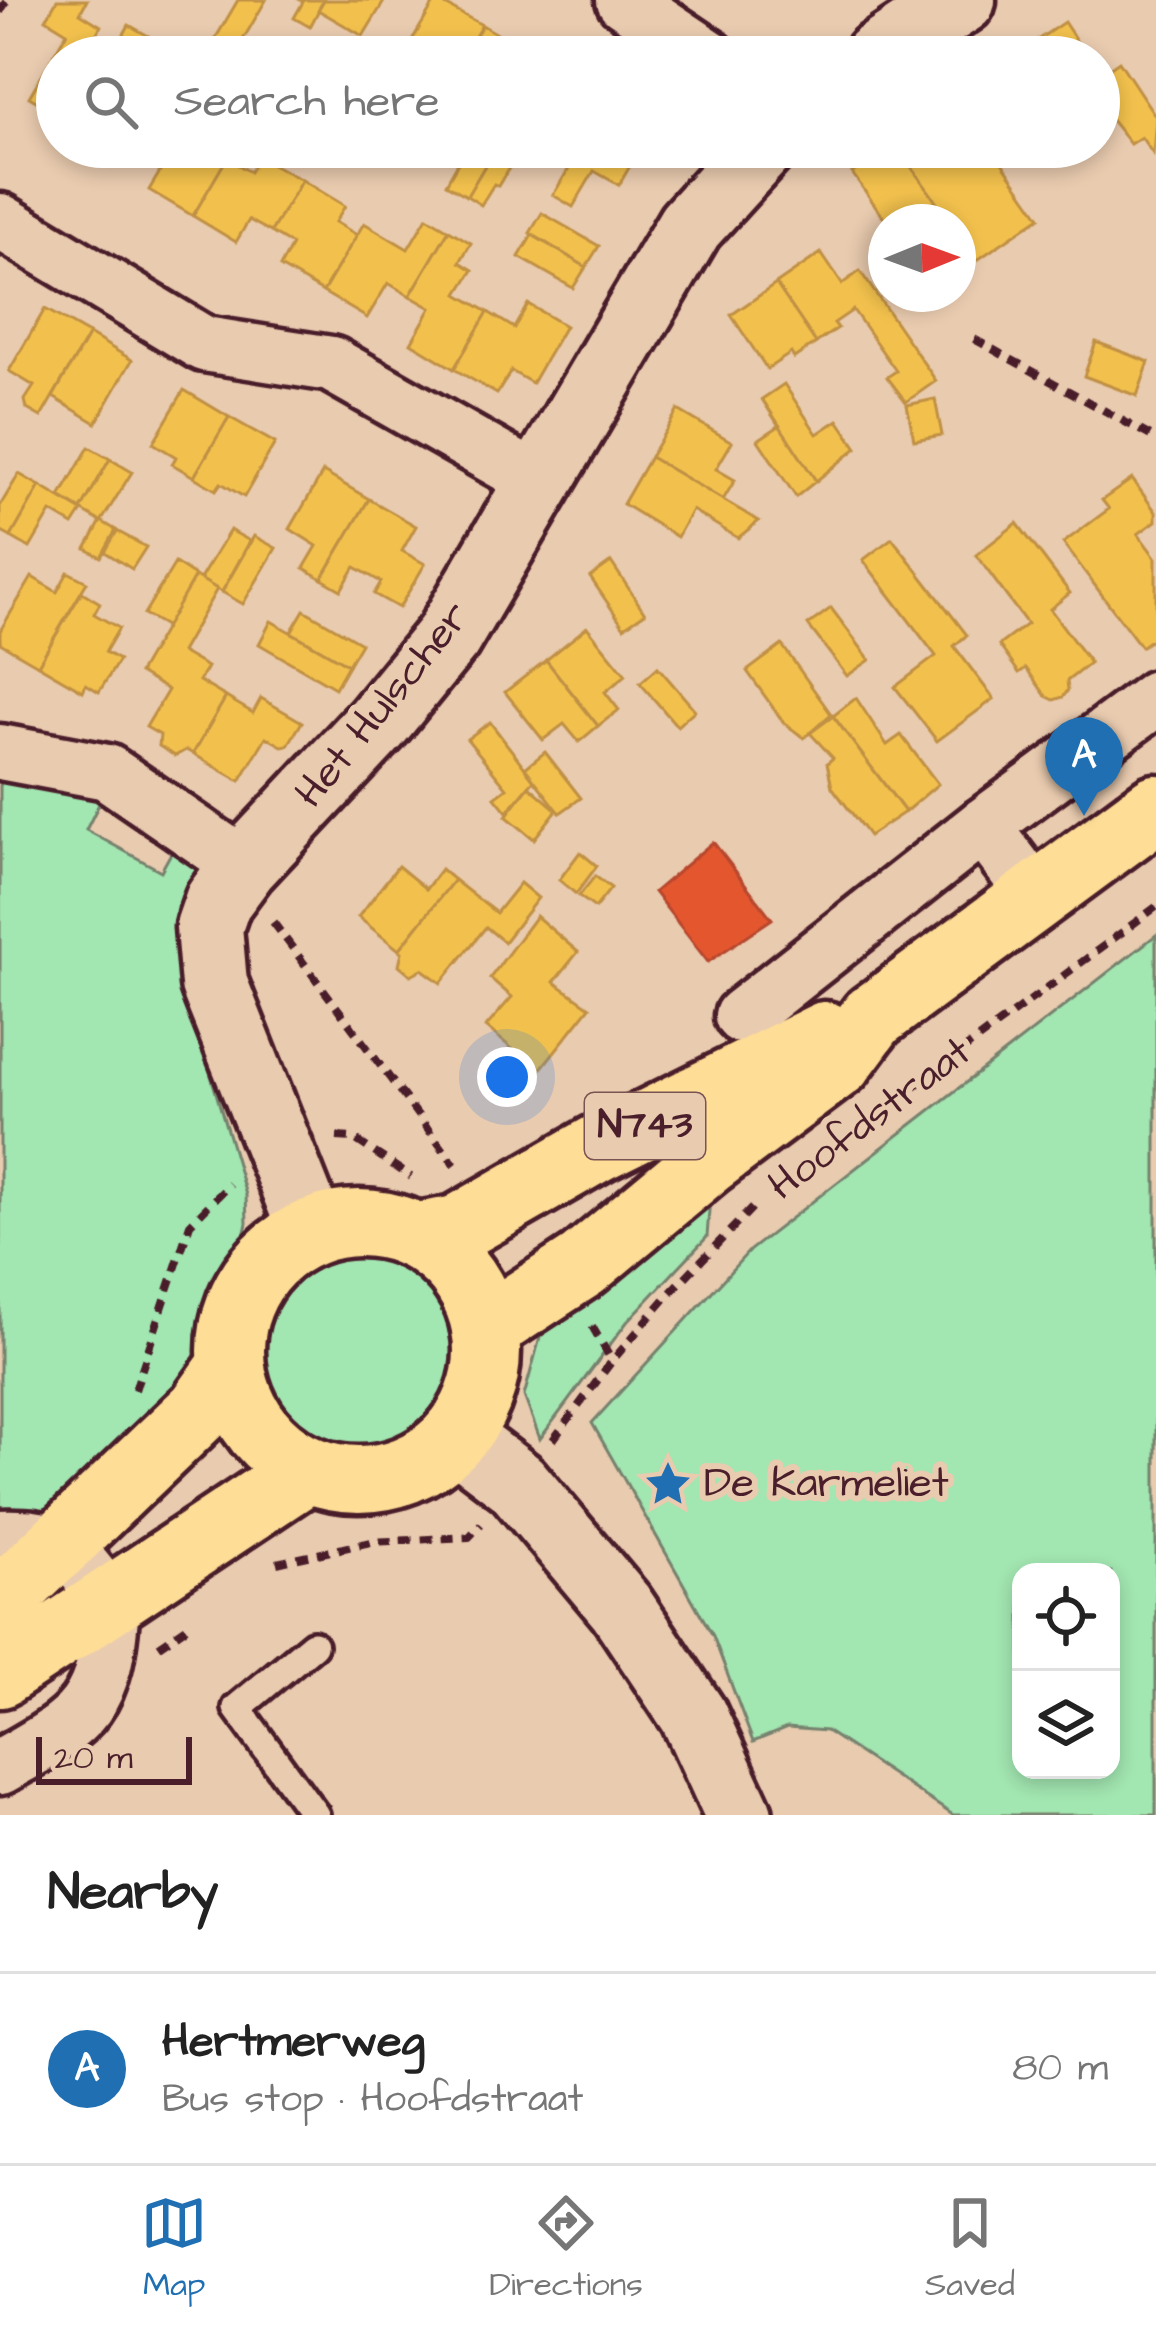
<!DOCTYPE html>
<html lang="en">
<head>
<meta charset="utf-8">
<style>
  :root { --surface:#fff; --page:#f6f6f6; --text:#222; --muted:#767676; --line:#e0e0e0; --accent:#1f6fb2 }
  body { margin:0; font-family:"Architects Daughter",sans-serif; background:var(--page); color:var(--text) }
  .controls { position:absolute; right:36px; bottom:36px; display:grid; overflow:hidden; border-radius:24px; box-shadow:0 6px 18px #0003 }
  .controls button { width:108px; height:108px; display:grid; place-items:center; padding:0; border:0; border-bottom:3px solid var(--line); background:var(--surface); color:var(--text); font:60px sans-serif }
  .compass { position:absolute; left:868px; top:204px; width:108px; height:108px; border-radius:50%; background:var(--surface); box-shadow:0 6px 18px #0003; rotate:89deg }
  .scale { position:absolute; left:36px; bottom:30px; width:156px; box-sizing:border-box; padding-left:12px; border:6px solid #4a1f2b; border-top:0; font-size:33px; line-height:42px; white-space:nowrap; color:#4a1f2b; -webkit-text-stroke:9px #e9cbaf; paint-order:stroke }
  .you { position:absolute; left:507px; top:1077px; width:42px; height:42px; margin:-30px; border:9px solid #fff; border-radius:50%; background:#1a73e8; box-shadow:0 0 0 18px #1a73e833 }
  .badge { display:grid; place-items:center; width:78px; height:78px; border-radius:50%; background:var(--accent); color:#fff; font-size:39px; font-weight:700 }
  .pin { position:absolute; translate:-50% -99px; filter:drop-shadow(0 3px 6px #0008) }
  .pin::after { content:''; position:absolute; top:63px; width:42px; height:36px; background:inherit; clip-path:polygon(0 0,100% 0,50% 100%) }
  .list { margin:0; padding:0; list-style:none }
  h2 { display:flex; justify-content:space-between; align-items:center; height:156px; margin:0; padding:0 48px; font-size:51px }
  h2 small { font-size:39px; font-weight:400; color:var(--muted) }
  .list li { display:grid; grid-template-columns:78px 1fr auto; gap:36px; align-items:center; box-sizing:border-box; height:192px; padding:0 48px; border-top:3px solid var(--line) }
  .list b { display:block; font-size:45px; white-space:nowrap }
  .list p { margin:0; font-size:39px; white-space:nowrap; color:var(--muted) }
  .list em { font-size:39px; font-style:normal; color:var(--muted) }
  .icon { flex:none; width:66px; height:66px; fill:none; stroke:currentColor; stroke-width:2; stroke-linecap:round; stroke-linejoin:round }
  .map { position:relative; flex:none; width:1156px; height:1815px; overflow:hidden }
  .search { position:absolute; background:var(--surface); box-shadow:0 6px 18px #0003; left:36px; right:36px; top:36px; height:132px; display:flex; align-items:center; gap:30px; box-sizing:border-box; padding:0 42px; border-radius:66px; color:var(--muted); font-size:45px }
  .sheet { height:348px; background:var(--surface) }
  nav { display:flex; justify-content:space-around; align-items:center; box-sizing:border-box; height:168px; border-top:3px solid var(--line); background:var(--surface); font-size:33px; color:var(--muted) }
  nav a { display:grid; justify-items:center; gap:6px }
  nav .on { color:var(--accent) }
  .map>svg:first-child { display:block }
  .green { fill:#a2e6b1; stroke:#76826e; stroke-width:3; fill-rule:evenodd }
  .homes { fill:#f2c14e; stroke:#c09044; stroke-width:3 }
  .shops { fill:#e4572e; stroke:#b6462d; stroke-width:3 }
  .lines { fill:none; stroke-linecap:round; stroke-linejoin:round }
  .service-casing { stroke:#4a1f2b; stroke-width:36 }
  .minor-casing { stroke:#4a1f2b; stroke-width:63 }
  .tertiary-casing { stroke:#4a1f2b; stroke-width:75 }
  .primary-casing { stroke:#4a1f2b; stroke-width:75 }
  .path { stroke:#4a1f2b; stroke-width:8; stroke-dasharray:12 9; stroke-linecap:butt }
  .service { stroke:#e9cbaf; stroke-width:27 }
  .minor { stroke:#e9cbaf; stroke-width:54 }
  .tertiary { stroke:#e9cbaf; stroke-width:66 }
  .primary { stroke:#fedd96; stroke-width:66 }
  .labels { text-anchor:middle; dominant-baseline:central; stroke-width:12; stroke-linejoin:round; paint-order:stroke }
  .shield { fill:#e9cbaf; stroke:#7a5353; stroke-width:3 }
  .shield-label { font-size:39px; font-weight:bold; fill:#4a1f2b }
  .street-label { font-size:42px; fill:#4a1f2b; stroke:#e9cbaf }
  .poi-label { font-size:42px; fill:#4a1f2b; stroke:#e9cbaf; text-anchor:start }
</style>
</head>
<body>
<div class="map">
<svg width="1156" height="1815" viewBox="0 0 1156 1815">
  <rect width="100%" height="100%" fill="#e9cbaf"/>
  <filter id="ink" filterUnits="userSpaceOnUse"><feTurbulence type="fractalNoise" baseFrequency=".00833" numOctaves="2"/><feDisplacementMap in="SourceGraphic" scale="24" xChannelSelector="R" yChannelSelector="G"/><feConvolveMatrix kernelMatrix="1 2 1 2 8 2 1 2 1" color-interpolation-filters="sRGB"/></filter>
  <g filter="url(#ink)">
    <g class="green">
      <path d="M0,775l104,19 -18,36 75,41 20,-36 15,9 6,29 -4,158 48,164 1,28 -6,27 -25,45 -22,85 -149,135 -45,7z"/>
      <path d="M1156,935v880h-203l-127,-84 -39,-3 -34,14 -40,-106 -121,-213 158,-173zM1021,1572h90v198h-90z"/>
      <path d="M710,1197l-3,40 -80,85 -87,117 -16,-43 17,-62 22,-24z"/>
      <circle cx="363" cy="1355" r="99"/>
    </g>
    <g class="homes">
      <path d="M57,0h30l-7,13 21,13 -16,28 4,3h-32v56l-28,-16 38,-65 -21,-13z"/>
      <path d="M238,0h28l-25,43 8,4 -5,10h-14l-19,-11z"/>
      <path d="M300,0h24l-14,27 -16,-9 9,-16z"/>
      <path d="M324,0h61l-22,36 -45,-26z"/>
      <path d="M436,0l46,25 -19,32h-61z"/>
      <path d="M1064,22l23,35h-75z"/>
      <path d="M129,25l23,13 -5,9 17,10h-53z"/>
      <path d="M482,25l44,26 -3,6h-60z"/>
      <path d="M1119,61l37,56 -3,37 -12,-17 -11,7 -31,-39v-30z"/>
      <path d="M175,147h33l19,11 -34,58 -44,-26z"/>
      <path d="M467,147h29l-29,49 -21,-12z"/>
      <path d="M496,147h26l-24,39 -4,-2 -13,21 -14,-9z"/>
      <path d="M582,147h59l-22,38 -25,-14 -21,36 -20,-12z"/>
      <path d="M891,147h6l53,74 -63,1 -35,-49z"/>
      <path d="M897,147h62l3,4 29,-4 49,70 -64,44 -18,-28v-11h-7z"/>
      <path d="M259,157l43,23 -31,52 -22,-12 -13,22 -43,-26 34,-58 23,14z"/>
      <path d="M302,180l43,26 -10,16 22,13 -34,57 -43,-25 12,-22 -21,-13z"/>
      <path d="M542,213l57,33 -13,21 -56,-34z"/>
      <path d="M427,217l22,13 -39,66 -22,-13 -21,35 -44,-26 41,-69 44,26z"/>
      <path d="M449,230l22,13 -11,19 13,8 -15,24 30,18 -34,57 -43,-26 20,-35 -21,-12z"/>
      <path d="M532,235l54,32 -13,21 -54,-31z"/>
      <path d="M821,253l21,31 18,-13 76,110 -30,21 -19,-25 9,-6 -43,-61 -19,13 4,5 -22,15 -40,-59z"/>
      <path d="M776,284l40,59 -22,15 -3,-5 -24,16 -36,-54z"/>
      <path d="M528,304l37,22 -33,57 -21,-12 -14,23 -43,-25 34,-57 26,16z"/>
      <path d="M45,309l44,25 -48,83 -14,-8 -2,-9 9,-14 -25,-15z"/>
      <path d="M89,334l43,26 -36,63 -43,-26z"/>
      <path d="M1096,342l53,20 -12,34 -53,-20z"/>
      <path d="M784,384l33,50 21,-14 19,28 -41,33 -54,-82z"/>
      <path d="M184,390l45,27 -35,60 -22,-13 4,-7 -23,-14z"/>
      <path d="M762,399l54,82 -20,16 -38,-57 21,-14z"/>
      <path d="M935,399l7,36 -28,5 -7,-35z"/>
      <path d="M678,410l54,32 -16,27 19,11 -12,20 -73,-43z"/>
      <path d="M229,417l46,26 -31,54 -23,-14 -5,7 -22,-13z"/>
      <path d="M89,447l21,12 -29,51 -21,-13z"/>
      <path d="M650,457l73,43 36,21 -21,17 -46,-28 -15,27 -54,-33z"/>
      <path d="M110,459l22,13 -31,50 -20,-12z"/>
      <path d="M323,472l46,27 -47,80 -18,-11 13,-22 -27,-17z"/>
      <path d="M19,474l21,12 -29,51 -11,-6v-25z"/>
      <path d="M1132,479l24,33v9l-18,13 18,24v85l-7,-2 -8,6 -78,-104 46,-34 -7,-9z"/>
      <path d="M40,486l42,25 -9,14 -22,-13 -21,36 -19,-11z"/>
      <path d="M369,499l47,27 -14,25 23,13 -26,44 -25,-14 7,-12 -26,-15 -14,23 -19,-11z"/>
      <path d="M101,521l15,9 -15,27 -15,-8z"/>
      <path d="M1017,523l53,70 -20,16 40,54 -23,18 1,9 -5,7 -9,3 -8,-4 -20,-28 -7,5 -20,-28 28,-21 -51,-69z"/>
      <path d="M230,530l20,11 -28,51 -22,-13z"/>
      <path d="M117,531l29,16 -14,22 -27,-17z"/>
      <path d="M254,536l22,12 -33,56 -21,-12z"/>
      <path d="M892,538l75,97 -13,11 40,53 -57,42 -42,-54 41,-31 -73,-96z"/>
      <path d="M611,562l34,51 -21,14 -34,-50z"/>
      <path d="M175,563l20,13 -31,55 1,-5 -21,-12z"/>
      <path d="M68,572l19,10 -49,83 -38,-22v-12l32,-54 25,15z"/>
      <path d="M195,576l22,13 -36,63 26,15 -8,14 27,16 -33,57 -7,-4 -11,6 -16,-10 1,-11 -14,-8 22,-37 -29,-17z"/>
      <path d="M82,592l18,11 -6,11 25,14 -14,24 14,8 -20,32 -13,-8 -3,7 -45,-26z"/>
      <path d="M831,608l39,52 -23,16 -39,-51z"/>
      <path d="M304,610l57,33 -13,22 -57,-33z"/>
      <path d="M271,621l77,44 -13,23 -76,-44z"/>
      <path d="M587,627l39,48 -21,17 14,18 -21,16 -52,-66z"/>
      <path d="M782,645l49,69 -27,24 -20,-15 -37,-52z"/>
      <path d="M546,660l52,66 -19,16 -15,-18 -21,16 -38,-48z"/>
      <path d="M658,667l37,43 -18,16 -37,-43z"/>
      <path d="M226,697l27,16 8,-15 41,24 -14,23 -6,1 -16,-9 -26,44 -47,-27z"/>
      <path d="M856,698l31,47 14,-10 37,49 -33,28 -72,-96z"/>
      <path d="M833,716l72,96 -36,24 -37,-49 -5,-24 6,-5 -23,-25z"/>
      <path d="M490,722l44,58 -27,32 -12,-15 12,-9 -40,-49z"/>
      <path d="M545,752l36,46 -21,15 -35,-45z"/>
      <path d="M529,786l28,24 -23,29 -28,-23z"/>
      <path d="M580,852l17,14 -21,28 -17,-14z"/>
      <path d="M398,866l28,23 15,-20 13,11 -55,70 -41,-33z"/>
      <path d="M595,876l16,12 -16,20 -16,-12z"/>
      <path d="M454,880l42,33 24,-30 18,15 -34,44 -18,-15 -45,56 -19,-14 -11,6 -12,-10 3,-13 -3,-2z"/>
      <path d="M536,916l42,36 -24,30 36,25 -51,64 -53,-44 26,-30 -22,-19z"/>
    </g>
    <path class="shops" d="M713,842l59,77 -64,43 -54,-70z"/>
    <g class="lines">
      <defs>
        <path id="service" d="M313,1645l-76,63 78,107"/>
        <g id="minor">
          <path d="M624,0l85,57"/>
          <path d="M0,221l204,123 127,20 206,117"/>
          <path d="M0,752l107,20 137,94"/>
          <path d="M983,826l52,69"/>
          <path d="M742,1016l241,-190 173,-128"/>
          <path d="M0,1537c71,-2 69,16 112,66 -7,103 -25,116 -112,164"/>
        </g>
        <g id="tertiary">
          <path d="M876,57l86,-57"/>
          <path d="M311,1229l-97,-245 -5,-57 9,-26 26,-35 133,-142 71,-87 242,-411 72,-79"/>
          <path d="M455,1436l62,47 104,124 72,108 46,100"/>
        </g>
        <g id="primary">
          <circle cx="359" cy="1351" r="128"/>
          <path d="M419,1236l38,-7 141,-81 227,-113"/>
          <path d="M485,1329l98,-64 124,-103 132,-99 34,-46 283,-209"/>
          <path d="M0,1602l201,-193 30,-42"/>
          <path d="M0,1674l308,-205"/>
        </g>
      </defs>
      <use href="#service" class="service-casing"/>
      <use href="#minor" class="minor-casing"/>
      <use href="#tertiary" class="tertiary-casing"/>
      <use href="#primary" class="primary-casing"/>
      <g class="path">
        <path d="M0,12l7,-12"/>
        <path d="M974,339l182,100"/>
        <path d="M273,922l182,243"/>
        <path d="M877,1114l279,-207"/>
        <path d="M337,1137l16,1 58,39"/>
        <path d="M592,1326l20,35"/>
        <path d="M135,1390l55,-166 40,-40"/>
        <path d="M553,1440l59,-79 58,-68 84,-87"/>
        <path d="M277,1563l94,-21 98,-5 12,-13"/>
        <path d="M159,1646l32,-22"/>
      </g>
      <use href="#service" class="service"/>
      <use href="#minor" class="minor"/>
      <use href="#tertiary" class="tertiary"/>
      <use href="#primary" class="primary"/>
    </g>
  </g>
  <defs>
    <symbol id="sight-bare" viewBox="-9 -9 18 18"><path d="M0-6L1.8-2.2L6-1.7L2.9 1.2L3.7 5.4L0 3.3L-3.7 5.4L-2.9 1.2L-6-1.7L-1.8-2.2Z" fill="#1f6fb2" stroke="#e9cbaf" stroke-width="2.5" paint-order="stroke"/></symbol>
  </defs>
  <g fill-rule="evenodd">
    <use href="#sight-bare" x="635" y="1451" width="66" height="66"/>
  </g>
  <g class="labels">
    <rect class="shield" x="585" y="1093" width="120" height="66" rx="9"/>
    <g class="shield-label">
      <text x="645" y="1126">N743</text>
    </g>
    <g class="street-label">
      <text transform="translate(383 705) rotate(-51)">Het Hulscher</text>
      <text transform="translate(870 1119) rotate(-37)">Hoofdstraat</text>
    </g>
    <g class="poi-label">
      <text x="704" y="1484">De Karmeliet</text>
    </g>
  </g>
</svg>
<div class="controls">
<button><svg class="icon" aria-label="locate" viewBox="0 0 24 24"><circle cx="12" cy="12" r="6"/><path d="M12 2v4M12 18v4M2 12h4M18 12h4"/></svg></button>
<button><svg class="icon" aria-label="layers" viewBox="0 0 24 24"><path d="M12 4l9 5-9 5-9-5zM3 14l9 5 9-5"/></svg></button>
</div>
<svg class="compass" viewBox="-18 -18 36 36"><path d="M0-13l5 13h-10z" fill="#e53935"/><path d="M0 13l5-13h-10z" fill="#767676"/></svg>
<div class="scale">20 m</div>
<div class="you"></div>
<div class="pin badge" style="left:1084px;top:816px">A</div>
<div class="search"><svg class="icon" aria-label="search" viewBox="0 0 24 24"><circle cx="10" cy="10" r="6"/><path d="M15 15l6 6"/></svg>Search here</div>
</div>
<section class="sheet">
<h2>Nearby<small></small></h2>
<ul class="list">
<li><span class="badge">A</span><div><b>Hertmerweg</b><p>Bus stop · Hoofdstraat</p></div><em>80 m</em></li>
</ul>
</section>
<nav>
<a class="on"><svg class="icon" aria-label="map" viewBox="0 0 24 24"><path d="M3 6l6-2 6 2 6-2v14l-6 2-6-2-6 2zM9 4v14M15 6v14"/></svg>Map</a>
<a><svg class="icon" aria-label="directions" viewBox="0 0 24 24"><path d="M12 3l9 9-9 9-9-9zM9 14v-3h6M13 9l2 2-2 2"/></svg>Directions</a>
<a><svg class="icon" aria-label="saved" viewBox="0 0 24 24"><path d="M7 4h10v16l-5-4-5 4z"/></svg>Saved</a>
</nav>
</body>
</html>
